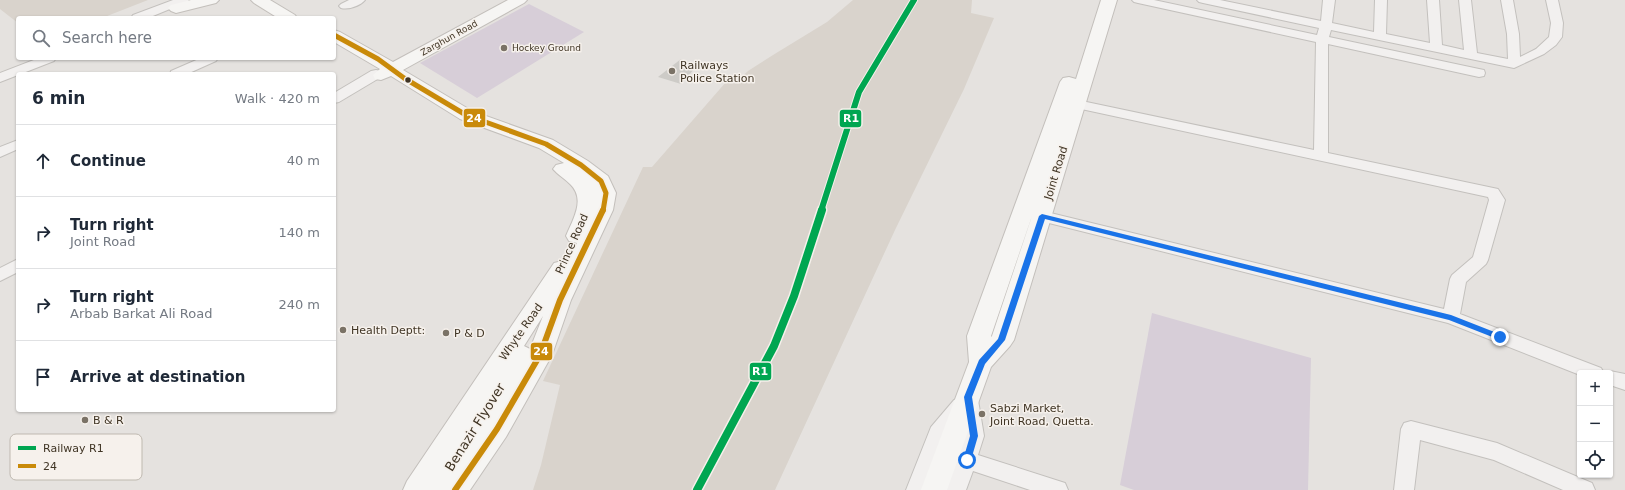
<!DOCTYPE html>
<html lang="en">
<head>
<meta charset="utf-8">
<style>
  :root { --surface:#fff; --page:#f6f6f7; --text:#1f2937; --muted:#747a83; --line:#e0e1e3 }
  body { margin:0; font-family:"DejaVu Sans",sans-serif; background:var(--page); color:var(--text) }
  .controls { position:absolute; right:12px; bottom:12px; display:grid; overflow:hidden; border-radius:4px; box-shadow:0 1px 3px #0004 }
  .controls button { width:36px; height:36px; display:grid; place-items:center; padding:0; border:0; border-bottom:1px solid var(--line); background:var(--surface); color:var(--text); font:20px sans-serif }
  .stop { position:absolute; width:12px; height:12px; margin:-9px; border:3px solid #1a73e8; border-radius:50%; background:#fff }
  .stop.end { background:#1a73e8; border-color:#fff; box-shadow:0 1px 4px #0008 }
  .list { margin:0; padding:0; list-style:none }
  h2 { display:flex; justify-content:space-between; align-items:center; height:52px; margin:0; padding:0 16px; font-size:17px }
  h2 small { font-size:13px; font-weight:400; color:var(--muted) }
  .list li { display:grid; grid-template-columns:26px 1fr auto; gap:12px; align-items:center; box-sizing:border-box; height:72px; padding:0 16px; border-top:1px solid var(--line) }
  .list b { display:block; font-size:15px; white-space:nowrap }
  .list p { margin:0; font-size:13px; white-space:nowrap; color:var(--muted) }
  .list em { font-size:13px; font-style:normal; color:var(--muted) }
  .icon { flex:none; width:22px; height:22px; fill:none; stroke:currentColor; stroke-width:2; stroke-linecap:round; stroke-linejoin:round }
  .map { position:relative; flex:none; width:1625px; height:490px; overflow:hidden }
  .search { position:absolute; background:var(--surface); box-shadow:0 1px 3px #0004; left:16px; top:16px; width:320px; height:44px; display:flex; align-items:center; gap:10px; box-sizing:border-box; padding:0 14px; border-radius:4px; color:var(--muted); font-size:15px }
  .panel { position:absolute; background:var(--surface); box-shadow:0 1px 3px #0004; left:16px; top:72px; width:320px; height:340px; border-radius:4px }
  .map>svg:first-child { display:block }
  .built { fill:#d9d3cc }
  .green { fill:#d7ced8 }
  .building { fill:#cdcbc7 }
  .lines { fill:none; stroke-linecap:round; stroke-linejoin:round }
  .minor-casing { stroke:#c3c0bd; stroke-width:2 }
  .major-casing { stroke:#c3bfbb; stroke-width:2 }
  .minor { fill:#f2f0ef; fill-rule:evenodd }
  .major { fill:#f6f5f3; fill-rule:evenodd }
  .bus-1-far1-casing { stroke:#f6f1ec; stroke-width:8 }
  .bus-1-casing { stroke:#f6f1ec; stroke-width:10 }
  .bus-1-far1 { stroke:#c98a09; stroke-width:5 }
  .bus-1 { stroke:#c98a09; stroke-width:6 }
  .rail-1-far1-casing { stroke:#f6f1ec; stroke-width:8 }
  .rail-1-casing { stroke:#f6f1ec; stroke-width:11 }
  .rail-1-far1 { stroke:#00a651; stroke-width:6 }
  .rail-1 { stroke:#00a651; stroke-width:8 }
  .route { fill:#1a73e8 }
  .poi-dot { fill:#7a7266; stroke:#f6f1ec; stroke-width:1.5 }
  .bus-dot { fill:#403525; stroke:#f6f1ec; stroke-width:1.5 }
  .labels { text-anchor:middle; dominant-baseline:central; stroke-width:3; stroke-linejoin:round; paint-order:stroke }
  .far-street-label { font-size:9px; fill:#403525; stroke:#f6f1ec }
  .far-poi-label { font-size:9px; fill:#403525; stroke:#f6f1ec; text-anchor:start }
  .poi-label { font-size:11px; fill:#403525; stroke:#f6f1ec; text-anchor:start }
  .street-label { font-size:11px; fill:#403525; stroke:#f6f1ec }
  .near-street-label { font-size:13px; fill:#403525; stroke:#f6f1ec }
  .key { fill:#f6f1ec; stroke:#bfb9b0; stroke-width:1 }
  .key-label { font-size:11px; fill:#403525 }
  .line-badge { stroke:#f6f1ec; stroke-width:1.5 }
  .badge-label { font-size:11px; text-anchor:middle; font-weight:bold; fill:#fff }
</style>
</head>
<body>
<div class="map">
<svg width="1625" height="490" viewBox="0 0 1625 490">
  <rect width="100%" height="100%" fill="#e5e2df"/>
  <g class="built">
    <path d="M0,0h148l-46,18h-84v5l-18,-14z"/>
    <path d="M853,0h119l-1,13 23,5 -30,71 -69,141 -120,260h-242l8,-25 19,-80 -17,-4 100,-214h9l74,-85 9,1 13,-12 25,-16 54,-33z"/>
  </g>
  <g class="green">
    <path d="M529,4l55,28 -107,66 -57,-35z"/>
    <path d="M1152,313l159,45 -3,132h-174l-14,-5z"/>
  </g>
  <path class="building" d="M681,59l15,8 -15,17 -23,-7z"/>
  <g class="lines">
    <defs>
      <g id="minor">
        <path d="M173,0h16l-2,2 -39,16h-17l2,-3z"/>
        <path d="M349,0h16c-5,6 -17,10 -24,8l-2,-2 2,-2z"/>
        <path d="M1132,0h22l163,35 2,-7 -116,-25 -4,-1 -2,-2h23l101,21 2,-21h12l-3,23 42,9 1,-32h12l-1,34 44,9 -3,-43h12l3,45 22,5 -5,-50h12l6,53 31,6 -1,-25 -6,-34h12l6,34 1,23 16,-8 13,-12 2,-14 -5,-23h12l5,23 -1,14 -6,8 -12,9 -30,14 -183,-38 -2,7 150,32 5,1 1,3 -1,3 -5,1 -151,-33v109l170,36 7,11 -17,60 -2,4 -20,18 -6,32 141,54 3,5 6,-2 15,3v16l-15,-5v-12h-30v2l-132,-52 -423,-106 -3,-4 3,-4 5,-1 414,101 6,-30 2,-4 21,-18 16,-57 -1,-3 -416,-90 -2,-3 2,-3 5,-1 237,50 2,-108 -178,-39 -4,-1z"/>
        <path d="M39,58h17l-2,3 -54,21v-9z"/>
        <path d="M201,58h17l-2,3 -29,13h-17l1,-3z"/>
        <path d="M376,70l5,1 1,3 -1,3 -42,25 -5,1v-10l37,-22z"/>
        <path d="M18,140v9l-18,8v-10z"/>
        <path d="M18,259v13l-18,9v-13z"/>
        <path d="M969,392l7,2 2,6 6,36 -6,19 87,28 3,7h-38l-57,-19 -7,19h-20l18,-54 -2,-18 -16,20 -20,52h-20l25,-63 23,-27 6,-2 2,-4z"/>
        <path d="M1411,421l86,22 95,40 3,7h-32l-69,-30 -74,-20 -6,50h-20l7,-61 3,-6z"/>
      </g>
      <g id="major">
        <path d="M191,0h28l-3,3 -40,10 -5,-2 -3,-3 3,-3z"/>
        <path d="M251,0h19l25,15 2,3h-19l-24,-15z"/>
        <path d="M508,0h19l-3,3 -121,67 69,41 81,29 35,21 20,15 8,17 -3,17 -42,90 -19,55 -46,82 -36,53h-67l4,-9 147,-218 8,-2 5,2 10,-20 -8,-2 -3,-5c7,-17 20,-37 4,-52 -6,-6 -12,-9 -17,-15l3,-4 8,-2 -25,-15 -79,-29 -69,-43 -10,4 -6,-1 -2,-4 7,-6 -46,-27v-12l6,2 53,30zM543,316l-13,33 -6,-3z"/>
        <path d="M1101,0h16l-103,340 -4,6 -19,21 -44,123h-26l48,-128 -2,-26 93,-254 3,-4 6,-1 7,2zM1035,207l-43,129 -1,1v-1z"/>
      </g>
    </defs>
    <use href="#minor" class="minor-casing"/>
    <use href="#major" class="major-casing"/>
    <use href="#minor" class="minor"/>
    <use href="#major" class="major"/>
    <defs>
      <path id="bus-1-far1" d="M334,35l44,24 26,19 62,37 80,29 35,21 20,16 5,12 -3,18"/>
      <path id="bus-1" d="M455,490l42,-61 43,-74 20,-55 43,-90"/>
    </defs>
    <use href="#bus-1-far1" class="bus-1-far1-casing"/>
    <use href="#bus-1" class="bus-1-casing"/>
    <use href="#bus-1-far1" class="bus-1-far1"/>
    <use href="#bus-1" class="bus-1"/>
    <defs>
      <path id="rail-1-far1" d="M821,211l38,-119 55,-92"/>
      <path id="rail-1" d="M697,490l77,-144 20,-50 28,-86"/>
    </defs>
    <use href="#rail-1-far1" class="rail-1-far1-casing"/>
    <use href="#rail-1" class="rail-1-casing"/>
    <use href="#rail-1-far1" class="rail-1-far1"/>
    <use href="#rail-1" class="rail-1"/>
  </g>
  <path class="route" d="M1042,214l409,101 51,20 1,2 -3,3 -51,-20 -404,-101 -40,121 -20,24 -13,33 6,39 -7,24 -4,3 -4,-3 7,-24 -6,-39 15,-37 19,-21 41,-123z"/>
  <g class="poi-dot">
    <circle cx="504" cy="48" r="4"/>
    <circle cx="672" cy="71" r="4"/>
    <circle cx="343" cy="330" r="4"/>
    <circle cx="446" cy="333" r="4"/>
    <circle cx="982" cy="414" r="4"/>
    <circle cx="85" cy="420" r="4"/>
  </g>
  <circle class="bus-dot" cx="408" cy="80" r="3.5"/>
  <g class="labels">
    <g class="far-street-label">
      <text transform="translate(449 38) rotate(-29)">Zarghun Road</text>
    </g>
    <g class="far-poi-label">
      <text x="512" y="48">Hockey Ground</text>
    </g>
    <g class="poi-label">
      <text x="680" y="65">Railways<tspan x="680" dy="13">Police Station</tspan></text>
      <text x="351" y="330">Health Deptt:</text>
      <text x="454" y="333">P &amp; D</text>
      <text x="990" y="408">Sabzi Market,<tspan x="990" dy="13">Joint Road, Quetta.</tspan></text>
      <text x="93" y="420">B &amp; R</text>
    </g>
    <g class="street-label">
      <text transform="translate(1056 173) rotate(-73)">Joint Road</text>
      <text transform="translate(572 244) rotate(-66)">Prince Road</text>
      <text transform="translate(521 332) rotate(-55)">Whyte Road</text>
    </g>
    <g class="near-street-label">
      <text transform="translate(475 427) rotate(-58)">Benazir Flyover</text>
    </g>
  </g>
  <rect x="10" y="434" width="132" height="46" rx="6" class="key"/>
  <rect x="18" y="446" width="18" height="4" fill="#00a651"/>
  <rect x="18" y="464" width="18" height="4" fill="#c98a09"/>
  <g class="key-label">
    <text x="43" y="452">Railway R1</text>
    <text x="43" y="470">24</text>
  </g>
  <g class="line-badge">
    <rect x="463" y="108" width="23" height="20" rx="4" fill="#c98a09"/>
    <rect x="839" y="109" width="23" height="19" rx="4" fill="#00a651"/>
    <rect x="530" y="342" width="23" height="19" rx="4" fill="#c98a09"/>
    <rect x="749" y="362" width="23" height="19" rx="4" fill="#00a651"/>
  </g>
  <g class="badge-label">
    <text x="474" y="122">24</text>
    <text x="851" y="122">R1</text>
    <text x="541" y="355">24</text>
    <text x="760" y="375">R1</text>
  </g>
</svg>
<div class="controls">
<button>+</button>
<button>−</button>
<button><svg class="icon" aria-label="locate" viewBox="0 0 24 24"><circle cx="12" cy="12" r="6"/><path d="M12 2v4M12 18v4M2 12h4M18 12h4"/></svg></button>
</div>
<div class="stop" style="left:967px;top:460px"></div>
<div class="stop end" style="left:1500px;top:337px"></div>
<div class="search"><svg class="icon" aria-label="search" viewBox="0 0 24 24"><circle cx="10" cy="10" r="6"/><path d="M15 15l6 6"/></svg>Search here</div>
<section class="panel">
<h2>6 min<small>Walk · 420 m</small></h2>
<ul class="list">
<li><svg class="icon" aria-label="ahead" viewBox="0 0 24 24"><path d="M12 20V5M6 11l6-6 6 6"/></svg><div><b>Continue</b></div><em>40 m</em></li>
<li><svg class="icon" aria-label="right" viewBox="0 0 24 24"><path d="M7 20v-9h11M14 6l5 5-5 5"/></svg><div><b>Turn right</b><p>Joint Road</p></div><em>140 m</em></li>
<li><svg class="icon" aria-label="right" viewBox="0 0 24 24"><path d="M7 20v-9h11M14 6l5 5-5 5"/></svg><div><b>Turn right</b><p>Arbab Barkat Ali Road</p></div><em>240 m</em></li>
<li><svg class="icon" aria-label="arrive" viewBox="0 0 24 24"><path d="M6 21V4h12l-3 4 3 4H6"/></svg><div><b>Arrive at destination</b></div></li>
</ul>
</section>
</div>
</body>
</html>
